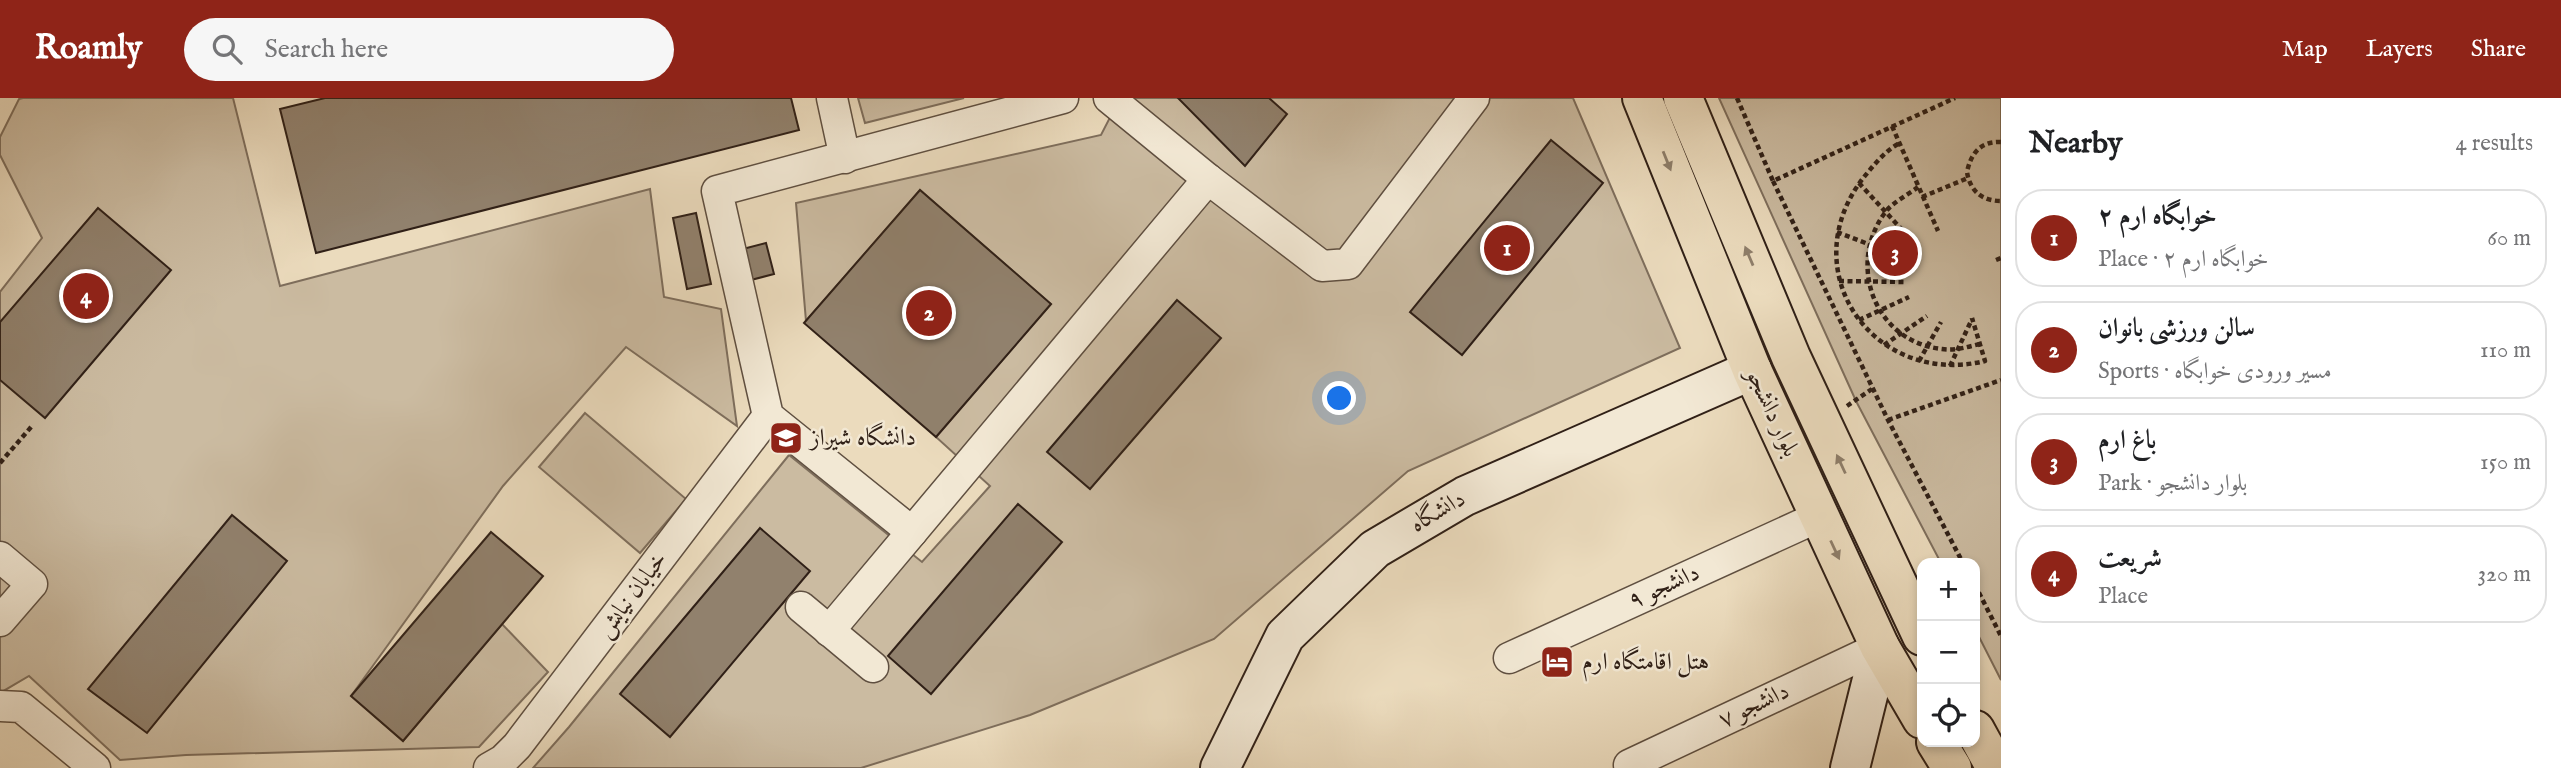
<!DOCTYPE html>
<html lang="en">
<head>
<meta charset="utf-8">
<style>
  :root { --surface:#fff; --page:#f6f6f6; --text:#202124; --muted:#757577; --line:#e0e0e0; --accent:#8f2418 }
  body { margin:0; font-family:"IM FELL English",Amiri,serif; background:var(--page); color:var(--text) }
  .controls { position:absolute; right:21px; bottom:21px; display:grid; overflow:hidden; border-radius:14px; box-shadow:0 4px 10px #0003 }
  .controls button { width:63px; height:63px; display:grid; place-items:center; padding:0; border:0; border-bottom:2px solid var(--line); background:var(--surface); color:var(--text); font:35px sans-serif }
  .you { position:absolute; left:1340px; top:301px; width:24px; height:24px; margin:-18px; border:5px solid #fff; border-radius:50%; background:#1a73e8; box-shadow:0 0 0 10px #1a73e833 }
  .badge { display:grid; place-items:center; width:46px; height:46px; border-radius:50%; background:var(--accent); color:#fff; font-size:23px; font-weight:700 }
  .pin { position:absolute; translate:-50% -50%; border:4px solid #fff; box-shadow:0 2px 7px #0006 }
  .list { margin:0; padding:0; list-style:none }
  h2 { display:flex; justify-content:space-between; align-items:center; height:91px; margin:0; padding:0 28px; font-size:30px }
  h2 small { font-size:23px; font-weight:400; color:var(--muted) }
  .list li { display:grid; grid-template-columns:46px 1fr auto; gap:21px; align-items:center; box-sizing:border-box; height:98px; margin:0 14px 14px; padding:0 14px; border:2px solid var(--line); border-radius:28px }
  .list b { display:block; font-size:26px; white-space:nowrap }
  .list p { margin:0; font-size:23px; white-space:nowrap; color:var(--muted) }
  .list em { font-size:23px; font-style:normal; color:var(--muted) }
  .icon { flex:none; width:38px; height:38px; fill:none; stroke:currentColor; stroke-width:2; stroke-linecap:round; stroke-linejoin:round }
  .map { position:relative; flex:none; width:2001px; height:670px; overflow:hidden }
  header { display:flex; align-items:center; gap:42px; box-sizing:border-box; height:98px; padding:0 35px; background:var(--accent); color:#fff }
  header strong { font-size:33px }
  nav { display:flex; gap:38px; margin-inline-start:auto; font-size:24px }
  .search { width:490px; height:63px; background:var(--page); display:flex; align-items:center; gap:18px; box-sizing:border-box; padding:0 24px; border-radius:38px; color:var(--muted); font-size:26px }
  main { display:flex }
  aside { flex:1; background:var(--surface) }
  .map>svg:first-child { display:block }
  .green { fill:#cbbba1; stroke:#7e6e5c; stroke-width:2 }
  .building { fill:#91816d; stroke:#302017; stroke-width:2 }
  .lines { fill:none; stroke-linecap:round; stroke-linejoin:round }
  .street-casing { stroke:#5f4f40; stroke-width:33 }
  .secondary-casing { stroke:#302017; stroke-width:42 }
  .primary-casing { stroke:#302017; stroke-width:42 }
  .path { stroke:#302017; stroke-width:4.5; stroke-dasharray:5 3.5; stroke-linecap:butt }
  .street { stroke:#f2e8d4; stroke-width:30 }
  .secondary { stroke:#f2e8d4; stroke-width:38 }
  .primary { stroke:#ebdbbd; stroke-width:38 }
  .oneway { fill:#8e7e6a }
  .labels { text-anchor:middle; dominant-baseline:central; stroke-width:5; stroke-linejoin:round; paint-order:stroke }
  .street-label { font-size:24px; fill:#302017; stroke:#f2e8d4 }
  .poi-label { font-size:24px; fill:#302017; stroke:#f2e8d4; text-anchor:start }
</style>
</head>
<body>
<header>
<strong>Roamly</strong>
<div class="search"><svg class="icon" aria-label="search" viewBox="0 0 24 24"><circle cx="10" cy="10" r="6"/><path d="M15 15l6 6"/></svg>Search here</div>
<nav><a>Map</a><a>Layers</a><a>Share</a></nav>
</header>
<main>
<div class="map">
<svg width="2001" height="670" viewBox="0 0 2001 670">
  <rect width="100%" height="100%" fill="#ebdbbd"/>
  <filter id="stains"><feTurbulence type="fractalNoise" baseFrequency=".00286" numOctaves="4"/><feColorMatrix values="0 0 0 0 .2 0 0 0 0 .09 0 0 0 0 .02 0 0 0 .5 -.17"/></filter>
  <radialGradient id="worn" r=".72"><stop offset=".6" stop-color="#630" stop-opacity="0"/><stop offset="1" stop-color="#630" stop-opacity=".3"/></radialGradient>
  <g class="green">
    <path d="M23,0h210l47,188 370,-97 14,108 57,12 16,117 -111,-79 -123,139 -152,210 52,45 99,-117 46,48 -69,75 -293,8 -66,5 -91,-84 -29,17v-401l42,-54 -42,-83v-18l19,-38z"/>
    <path d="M858,0h106l-99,25z"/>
    <path d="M1120,0h453l107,250 -272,123 -194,168 -184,76 -169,53h-328l36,-41 220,-272 133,107 68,-76 -54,-49 115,-133 -131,-114 -114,131 -10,-118 305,-68z"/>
    <path d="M1719,0h282v582l-26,-51v-66h-34l-85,-162z"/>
    <path d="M585,315l101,86 -46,54 -101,-86z"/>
  </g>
  <g class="building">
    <path d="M325,0h466l8,32 -483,123 -36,-144z"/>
    <path d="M1178,0h91l18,16 -42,52z"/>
    <path d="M1551,42l52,43 -141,172 -52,-43z"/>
    <path d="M920,92l131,114 -115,133 -132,-114z"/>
    <path d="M98,110l73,62 -126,148 -45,-38v-58z"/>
    <path d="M696,115l15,71 -24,5 -14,-71z"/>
    <path d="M766,145l8,31 -27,7 -8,-31z"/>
    <path d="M1177,202l44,38 -131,151 -43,-37z"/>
    <path d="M1018,406l44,38 -131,152 -43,-38z"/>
    <path d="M232,417l55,46 -140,172 -59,-44z"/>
    <path d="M760,430l50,43 -140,166 -50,-43z"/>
    <path d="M491,434l52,44 -140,165 -52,-45z"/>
  </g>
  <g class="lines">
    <defs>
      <g id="street">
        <path d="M832,0l13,60"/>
        <path d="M1109,0l99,81 114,87 26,-2 126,-166"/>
        <path d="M912,434l-144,-116 -51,-225 346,-93"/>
        <path d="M0,459l32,27 -32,37"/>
        <path d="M801,509l72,60"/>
        <path d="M829,533l379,-452"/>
        <path d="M1509,560l311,-142"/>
        <path d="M0,608l21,1 74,61"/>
        <path d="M1629,667l251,-118"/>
        <path d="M489,670l14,-8 14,-14 251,-330"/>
      </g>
      <g id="secondary">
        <path d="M1220,670l65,-132 90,-87 90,-53 287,-126"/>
        <path d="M1850,670l30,-121"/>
      </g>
      <g id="primary">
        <path d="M1642,0l110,272 128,277 42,72"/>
        <path d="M1683,0l108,259 131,279"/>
        <path d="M1975,632l21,38"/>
        <path d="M1936,644l16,26"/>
      </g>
    </defs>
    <use href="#street" class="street-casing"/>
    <use href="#secondary" class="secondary-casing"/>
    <use href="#primary" class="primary-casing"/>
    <g class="path">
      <path d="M1737,0l36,83 182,-83"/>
      <path d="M1892,28l46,105"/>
      <path d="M2001,44c-20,-1 -30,11 -34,30 3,19 15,29 34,29"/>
      <path d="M1898,46c-14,8 -24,21 -34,33 -73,93 9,211 121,184l-13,-43"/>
      <path d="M1773,83l115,239 75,143"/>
      <path d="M1859,85l57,62"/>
      <path d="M1918,89c-10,8 -27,16 -34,27 -37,52 -9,128 58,135 13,2 25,-2 38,-5"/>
      <path d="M1922,99l46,-19"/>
      <path d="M1837,134l70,27"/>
      <path d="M1996,162l5,-2"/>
      <path d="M1839,183l65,1"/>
      <path d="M1859,222l50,-23"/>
      <path d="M1884,247l43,-29"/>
      <path d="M1919,263l22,-39"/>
      <path d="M1950,268l22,-47"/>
      <path d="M1847,308l25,-17"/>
      <path d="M1888,322l113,-40"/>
      <path d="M0,365l32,-37"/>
      <path d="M1975,487l26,51"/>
    </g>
    <use href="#street" class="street"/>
    <use href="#secondary" class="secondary"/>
    <use href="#primary" class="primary"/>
  </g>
  <defs><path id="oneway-solid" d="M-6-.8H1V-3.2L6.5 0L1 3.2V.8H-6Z" transform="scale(1.75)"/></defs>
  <g class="oneway">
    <use href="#oneway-solid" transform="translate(1667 63) rotate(68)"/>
    <use href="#oneway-solid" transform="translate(1749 158) rotate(-113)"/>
    <use href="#oneway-solid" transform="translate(1841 366) rotate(-115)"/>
    <use href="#oneway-solid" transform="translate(1835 452) rotate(65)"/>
  </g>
  <defs>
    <symbol id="university-square" viewBox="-11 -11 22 22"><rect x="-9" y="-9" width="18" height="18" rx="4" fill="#8f2418" stroke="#f2e8d4"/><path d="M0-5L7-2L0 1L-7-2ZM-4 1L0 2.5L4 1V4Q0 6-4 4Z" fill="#fff"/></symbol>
    <symbol id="hotel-square" viewBox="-11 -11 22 22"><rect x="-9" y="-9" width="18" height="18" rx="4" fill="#8f2418" stroke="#f2e8d4"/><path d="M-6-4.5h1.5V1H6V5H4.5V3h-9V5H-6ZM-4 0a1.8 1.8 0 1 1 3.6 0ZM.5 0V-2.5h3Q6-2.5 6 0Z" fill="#fff"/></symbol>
  </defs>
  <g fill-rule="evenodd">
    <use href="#university-square" x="767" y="321" width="38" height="38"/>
    <use href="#hotel-square" x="1538" y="545" width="38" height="38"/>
  </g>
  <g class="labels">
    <g class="street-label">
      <text transform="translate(1772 315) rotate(65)">بلوار دانشجو</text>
      <text transform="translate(1438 414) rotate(-30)">دانشگاه</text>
      <text transform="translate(1664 489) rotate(-24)">۹ دانشجو</text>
      <text transform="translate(632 497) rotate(-53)">خیابان نیایش</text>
      <text transform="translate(1754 608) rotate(-25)">۷ دانشجو</text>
    </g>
    <g class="poi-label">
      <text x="810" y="340">دانشگاه شیراز</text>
      <text x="1582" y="564">هتل اقامتگاه ارم</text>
    </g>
  </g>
  <rect width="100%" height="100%" filter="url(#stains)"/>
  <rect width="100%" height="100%" fill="url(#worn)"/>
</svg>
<div class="controls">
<button>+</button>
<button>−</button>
<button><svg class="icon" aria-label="locate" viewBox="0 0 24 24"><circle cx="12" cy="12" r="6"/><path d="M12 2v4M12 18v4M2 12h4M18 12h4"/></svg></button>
</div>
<div class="you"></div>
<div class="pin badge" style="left:1507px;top:150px">1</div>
<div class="pin badge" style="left:929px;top:215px">2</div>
<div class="pin badge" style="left:1895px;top:155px">3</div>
<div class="pin badge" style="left:86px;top:198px">4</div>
</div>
<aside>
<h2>Nearby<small>4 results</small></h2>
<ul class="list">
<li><span class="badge">1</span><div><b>خوابگاه ارم ۲</b><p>Place · خوابگاه ارم ۲</p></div><em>60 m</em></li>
<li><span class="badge">2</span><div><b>سالن ورزشی بانوان</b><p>Sports · مسیر ورودی خوابگاه</p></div><em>110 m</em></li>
<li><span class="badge">3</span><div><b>باغ ارم</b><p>Park · بلوار دانشجو</p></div><em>150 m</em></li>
<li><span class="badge">4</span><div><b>شریعت</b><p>Place</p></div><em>320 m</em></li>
</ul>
</aside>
</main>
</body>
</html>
